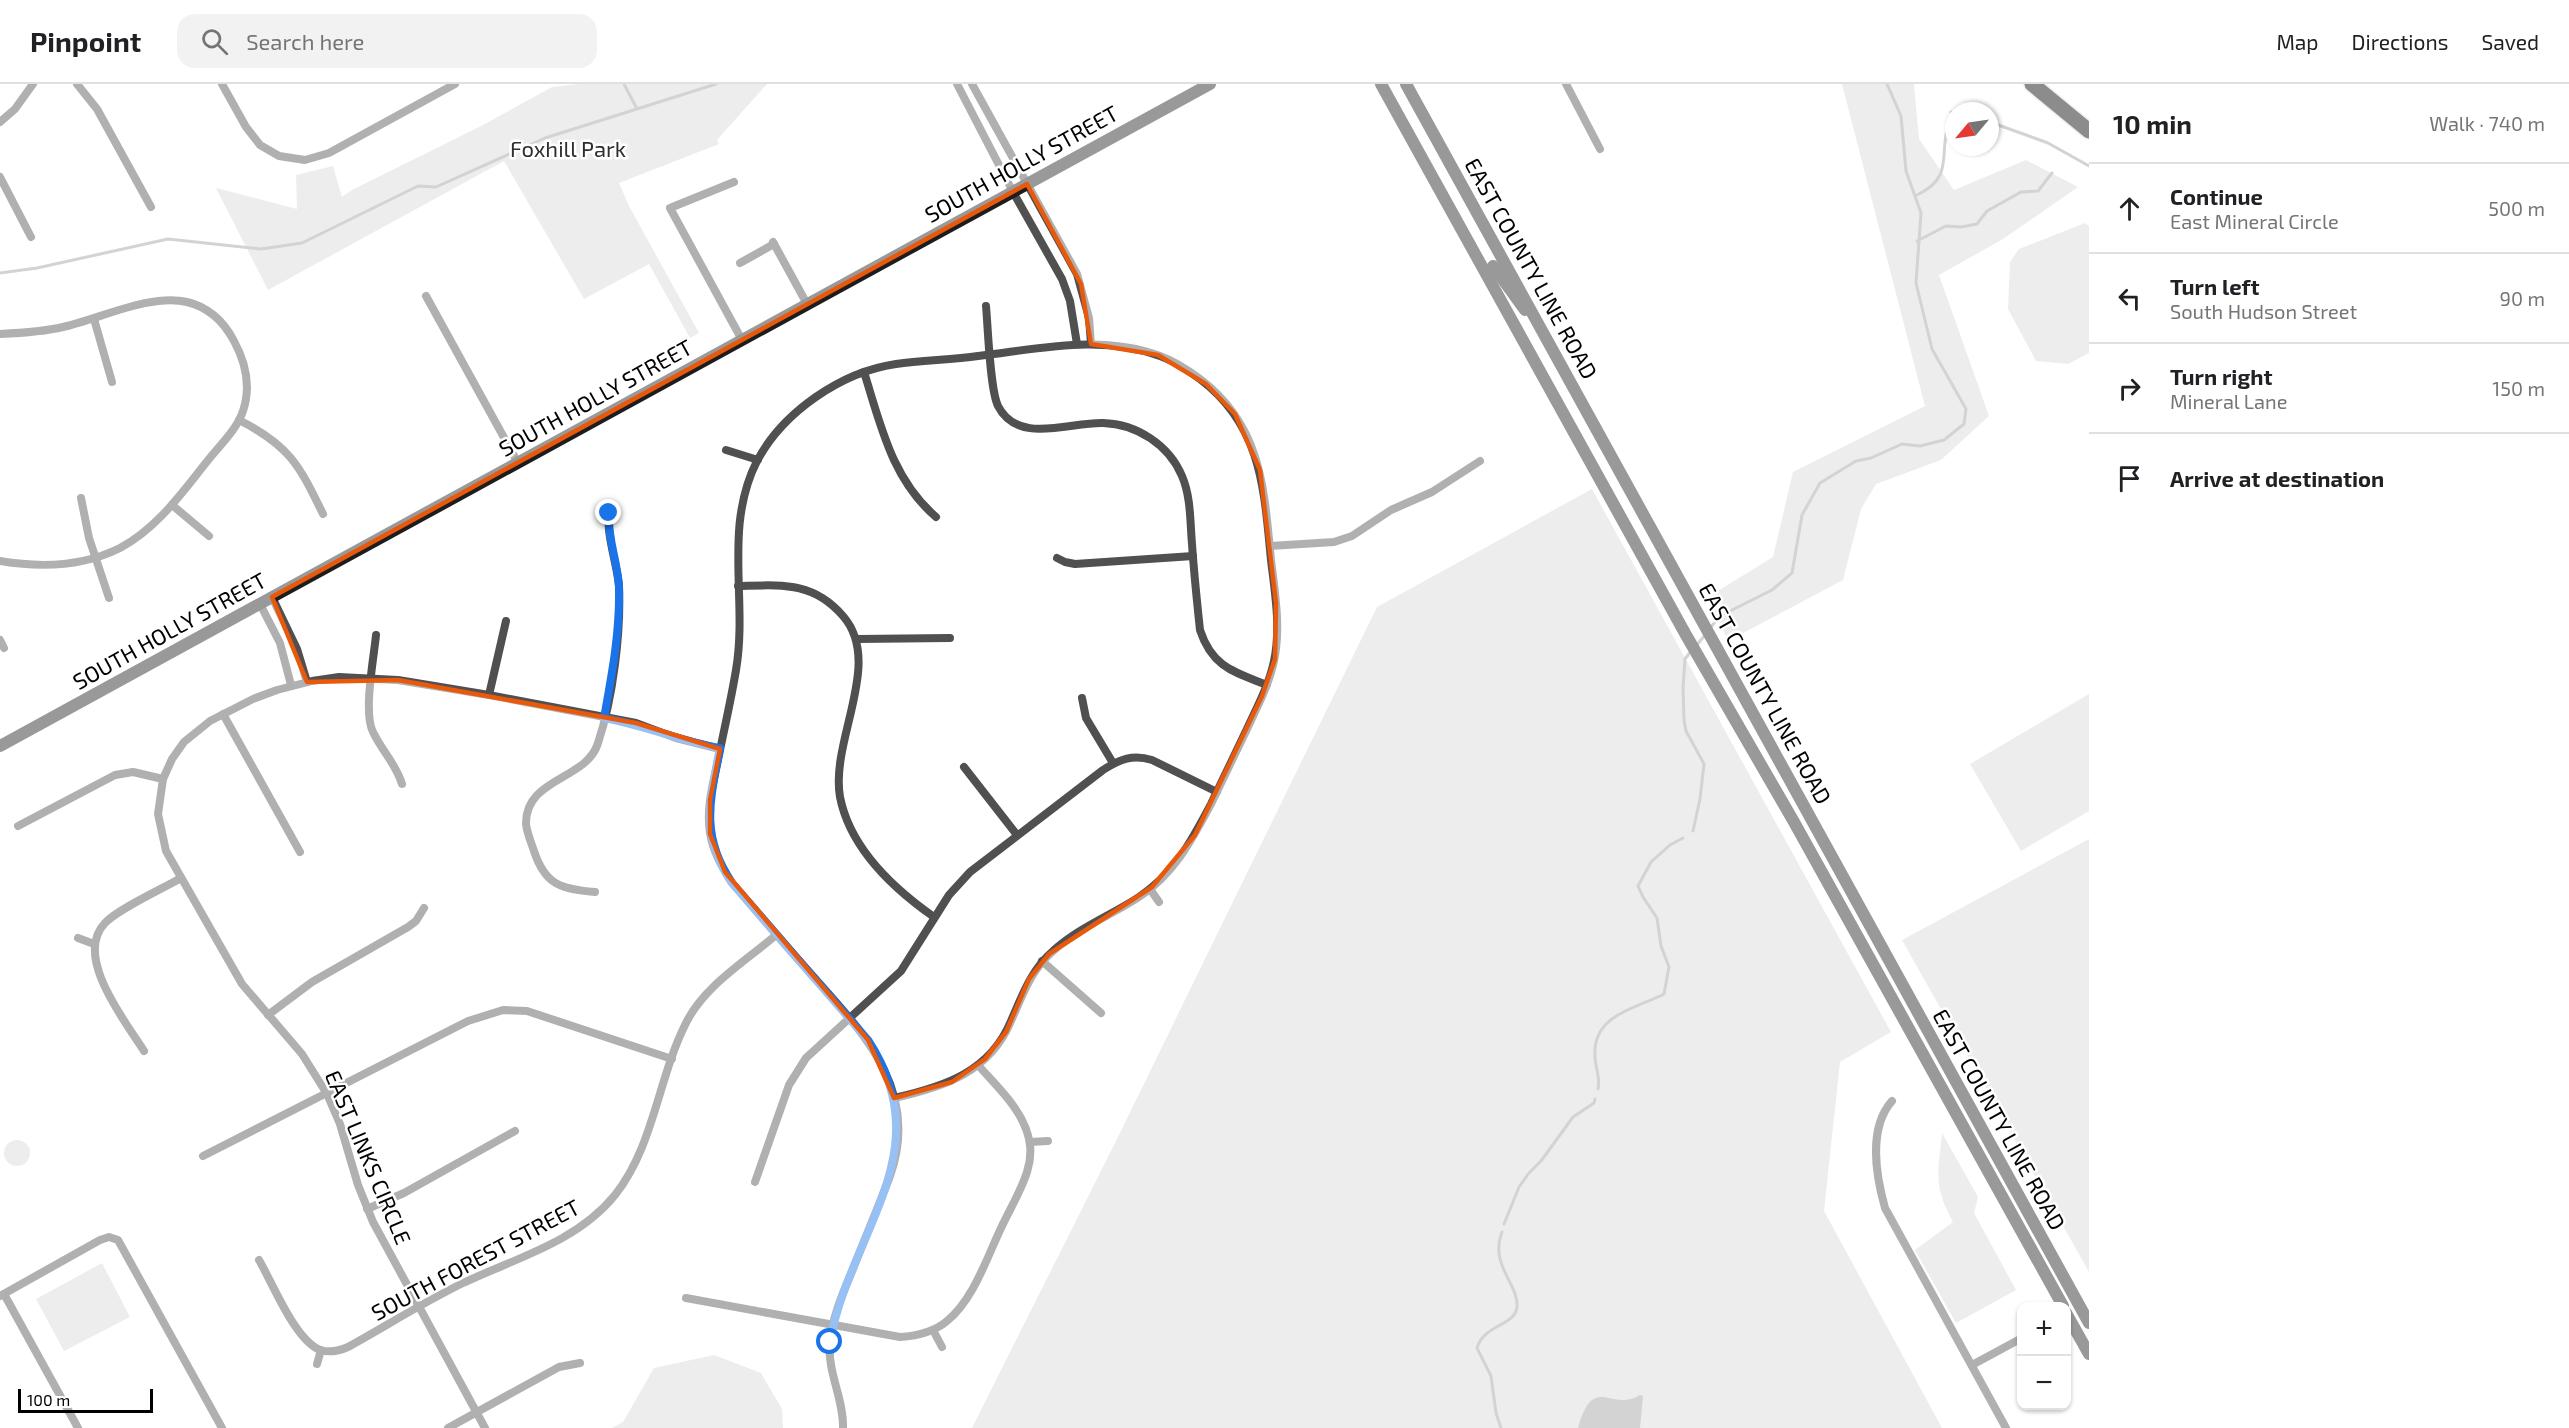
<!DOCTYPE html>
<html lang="en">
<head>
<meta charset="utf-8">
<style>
  :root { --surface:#fff; --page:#f2f2f2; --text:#202124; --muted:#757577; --line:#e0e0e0 }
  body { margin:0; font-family:"Exo 2",sans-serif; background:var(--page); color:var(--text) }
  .controls { position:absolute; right:18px; bottom:18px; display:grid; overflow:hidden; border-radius:12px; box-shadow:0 2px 4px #0004 }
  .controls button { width:54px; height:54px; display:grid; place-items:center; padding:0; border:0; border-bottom:2px solid var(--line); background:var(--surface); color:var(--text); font:30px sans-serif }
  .compass { position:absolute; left:1945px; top:18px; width:54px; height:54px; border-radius:50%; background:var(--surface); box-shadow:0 2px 4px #0004; rotate:241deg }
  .scale { position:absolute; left:18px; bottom:15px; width:135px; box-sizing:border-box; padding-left:6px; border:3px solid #000; border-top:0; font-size:16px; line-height:21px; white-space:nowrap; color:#000; -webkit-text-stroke:4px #fff; paint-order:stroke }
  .stop { position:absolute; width:18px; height:18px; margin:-14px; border:4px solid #1a73e8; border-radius:50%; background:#fff }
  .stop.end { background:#1a73e8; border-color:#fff; box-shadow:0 2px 6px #0008 }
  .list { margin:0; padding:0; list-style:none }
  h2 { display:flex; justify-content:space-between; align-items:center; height:78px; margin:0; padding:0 24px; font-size:26px }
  h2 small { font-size:20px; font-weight:400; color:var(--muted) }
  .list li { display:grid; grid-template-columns:39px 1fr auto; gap:18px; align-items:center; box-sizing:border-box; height:90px; padding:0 24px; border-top:2px solid var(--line) }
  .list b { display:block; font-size:22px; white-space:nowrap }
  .list p { margin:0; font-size:20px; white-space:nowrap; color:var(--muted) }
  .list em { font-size:20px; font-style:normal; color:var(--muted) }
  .icon { flex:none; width:33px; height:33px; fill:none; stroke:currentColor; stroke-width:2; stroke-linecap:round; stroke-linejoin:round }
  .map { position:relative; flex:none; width:2089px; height:1344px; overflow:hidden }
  header { display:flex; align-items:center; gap:36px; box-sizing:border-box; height:84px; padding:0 30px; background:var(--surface); border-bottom:2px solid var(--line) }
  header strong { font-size:28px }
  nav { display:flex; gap:33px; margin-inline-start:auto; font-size:21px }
  .search { width:420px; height:54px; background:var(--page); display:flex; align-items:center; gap:15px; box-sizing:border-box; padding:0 21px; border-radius:18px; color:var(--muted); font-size:22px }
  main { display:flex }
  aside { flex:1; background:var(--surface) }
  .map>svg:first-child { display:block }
  .green { fill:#d7d7d7 }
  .water { fill:#9e9e9e }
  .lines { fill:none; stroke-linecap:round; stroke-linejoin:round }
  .stream { stroke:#9e9e9e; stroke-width:3 }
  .motorway-casing { stroke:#dbdbdb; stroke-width:18 }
  .minor { stroke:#505050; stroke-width:8 }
  .secondary { stroke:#1d1d1d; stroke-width:12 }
  .motorway { stroke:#000; stroke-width:15 }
  .route { stroke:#1a73e8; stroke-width:8 }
  .marked { fill:none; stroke:#e8590c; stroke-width:4.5; stroke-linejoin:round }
  .labels { text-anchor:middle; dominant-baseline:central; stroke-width:5; stroke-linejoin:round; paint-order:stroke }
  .park-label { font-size:22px; fill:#2e2e2e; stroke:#fff }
  .street-label { font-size:22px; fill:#000; stroke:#fff }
</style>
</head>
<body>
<header>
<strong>Pinpoint</strong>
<div class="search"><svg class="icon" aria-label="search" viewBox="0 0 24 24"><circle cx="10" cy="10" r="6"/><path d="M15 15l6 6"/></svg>Search here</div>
<nav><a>Map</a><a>Directions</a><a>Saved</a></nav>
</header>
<main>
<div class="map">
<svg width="2089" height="1344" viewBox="0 0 2089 1344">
  <rect width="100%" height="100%" fill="#fff"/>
  <g class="green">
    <path d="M579,0h188l-50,56 2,4 -100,39 10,23 70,127 -9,5 -41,-74 -65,35 -80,-138 -236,129 -52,-102 81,21 -1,-34 37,-9 9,31 10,-7 131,-65 69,-38z"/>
    <path d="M1842,0h72l5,55 35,51 72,-30 52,27 -75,52 -64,36 50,141 -48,44 -65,24 -15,25 -18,71 -115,61 -20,-44 65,-40 20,-85 132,-66z"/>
    <path d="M2085,139l4,3v127l-21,11 -32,-3 -28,-52 2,-47 9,-13z"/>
    <path d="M1592,405l299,543 -51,30 -16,149 118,217h-970l145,-289 260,-532z"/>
    <path d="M2089,610v117l-68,40 -51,-87z"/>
    <path d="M2089,755v433l-187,-332z"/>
    <path d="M1942,1049l36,64 -4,16 42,77 -60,33 -41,-73 38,-28c-20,-37 -15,-48 -11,-89z"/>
    <circle cx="17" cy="1069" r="13"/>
    <path d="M102,1179l28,54 -66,34 -28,-52z"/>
    <path d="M714,1271l47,18 21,36 1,19h-171l11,-6 31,-54z"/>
  </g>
  <path class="water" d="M1640,1311l3,1 -3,32h-62c16,-56 32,-15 62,-33z"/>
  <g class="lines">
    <g class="stream">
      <path d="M624,0l12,23"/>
      <path d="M1951,28l3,2"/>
      <path d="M1990,38l58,21 41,23"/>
      <path d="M1917,111c37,-18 22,-38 31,-70"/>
      <path d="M1917,157l29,-15 15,1 16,-3 10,-13 34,-19 17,-1 14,-18"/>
      <path d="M0,189l37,-5 131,-29 93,10 41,-6 116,-57 18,1 109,-49 171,-54"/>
      <path d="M1711,543l9,-11 52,-26 20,-17 10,-58 18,-32 36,-22 15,-3 31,-14 18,2 24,-6 20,-16 2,-15 -34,-60 -16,-66 5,-70 -15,-42 -5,-55 -14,-32"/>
      <path d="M1696,562l9,-11"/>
      <path d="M1691,567l-6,8 -2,29 1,32 2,11 18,33 -4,35 -7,32"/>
      <path d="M1598,1005c3,-11 -3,-21 -3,-33 -3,-42 43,-48 69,-62l5,-27 -8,-21 -4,-28 -14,-21 -5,-11 13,-24 19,-17 13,-7"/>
      <path d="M1504,1140l15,-37 10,-14 12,-12 32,-44 21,-14 1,-4"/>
      <path d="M1501,1344l-5,-15 -5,-37 -14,-28c7,-24 38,-22 40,-41 2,-23 -28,-42 -15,-75"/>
    </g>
    <defs>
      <path id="motorway" d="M2032,0l57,47"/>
    </defs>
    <use href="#motorway" class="motorway-casing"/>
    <g class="minor">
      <path d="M77,0l20,25 54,98"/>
      <path d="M222,0l24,43 14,18 19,11 26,4 24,-7 126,-69"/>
      <path d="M957,0l56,108 49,87 8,22 7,43"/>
      <path d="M972,0l105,190 12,44 2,26"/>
      <path d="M1566,0l34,65"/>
      <path d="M0,38l15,-13 18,-25"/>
      <path d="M0,93l31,60"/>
      <path d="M734,98l-64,26 72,132"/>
      <path d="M773,158l34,62"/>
      <path d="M740,179l34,-19"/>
      <path d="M426,212l92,167"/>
      <path d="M986,222c2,22 4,84 12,100 20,39 71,16 105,17 34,1 66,22 79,53 9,21 8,45 10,68 2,29 5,58 8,86 12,37 34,42 67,55"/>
      <path d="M94,235l18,63"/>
      <path d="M0,250c21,-1 42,-2 63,-7 36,-8 88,-34 124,-25 21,5 37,20 47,39 12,22 17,46 9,70 -6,18 -22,33 -34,48 -26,32 -51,69 -89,89 -38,19 -79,20 -120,13"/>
      <path d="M864,288c17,54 28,107 72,145"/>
      <path d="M239,336c51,26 60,45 84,94"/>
      <path d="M726,366l32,10"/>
      <path d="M81,414l8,40 20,60"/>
      <path d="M172,421l37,31"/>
      <path d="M1270,462l64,-4 18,-6 39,-26 41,-18 48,-31"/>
      <path d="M1057,474l8,4 10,2 118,-8"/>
      <path d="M738,502c43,-1 75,-5 105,30 41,47 -13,124 -3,181 10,51 54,92 94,120"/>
      <path d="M272,513l25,52 10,33"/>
      <path d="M260,520l20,39 11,42"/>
      <path d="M376,551c-2,22 -13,78 -3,97 9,19 23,32 29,52"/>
      <path d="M857,555l93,-1"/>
      <path d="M0,556l4,8"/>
      <path d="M489,611l17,-74"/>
      <path d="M1082,614l4,20 27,45"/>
      <path d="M223,630l77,138"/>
      <path d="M964,683l53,68"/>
      <path d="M18,742l97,-51 18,-3 30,7"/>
      <path d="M1150,805l9,13"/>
      <path d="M595,808c-34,-3 -50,-7 -61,-41 -3,-9 -7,-18 -8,-27 -1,-46 61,-44 72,-81 15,-45 23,-110 21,-157 -2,-24 -16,-59 -8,-81"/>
      <path d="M78,854l16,6"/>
      <path d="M1042,877l59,52"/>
      <path d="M268,931l44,-33 96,-55 8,-6 8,-13"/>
      <path d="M144,967c-19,-30 -71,-95 -39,-128 13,-14 57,-34 76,-45"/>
      <path d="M1892,1017c-24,27 -16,75 -7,107l121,220"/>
      <path d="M1030,1058l18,-1"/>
      <path d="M203,1072l265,-135 35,-11 24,1 145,48"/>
      <path d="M755,1098l34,-97 17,-27 95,-87 48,-76 21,-23 133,-102c17,-11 30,-16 49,-10l65,32"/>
      <path d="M367,1125l37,-16 111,-62"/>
      <path d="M259,1176c14,24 36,80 61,90 10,3 19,1 28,-3 38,-21 76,-45 115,-64 53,-25 114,-41 152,-88 39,-49 43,-117 71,-172 18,-37 60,-62 90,-88"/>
      <path d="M4,1210l74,134"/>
      <path d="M0,1212l100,-56 9,-3 9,3 104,188"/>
      <path d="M686,1214l214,39c16,-1 34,-5 47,-16 27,-22 40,-64 55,-95 8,-17 19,-35 25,-54 3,-9 4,-18 3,-27 -4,-33 -32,-57 -52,-80"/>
      <path d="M933,1246l9,17"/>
      <path d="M317,1280l4,-14"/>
      <path d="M1972,1281l50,-27"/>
      <path d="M448,1344l111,-61 21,-4"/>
      <path d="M485,1344l-112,-206 -15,-37 -18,-61 -13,-30 -25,-40 -60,-70 -76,-133 -8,-37 5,-35 9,-20 12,-17 26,-21 43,-22 24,-9 35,-9 27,-4 59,3 91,15 147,28 40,15 44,11"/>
      <path d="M843,1344c1,-29 -16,-56 -13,-85 2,-26 13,-50 23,-74 12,-31 25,-61 37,-93 31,-86 -28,-145 -80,-203 -27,-30 -52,-60 -78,-90 -10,-16 -19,-31 -22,-50 -4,-25 3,-49 8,-73 6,-30 13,-60 18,-90 12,-70 -13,-142 21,-209 26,-49 84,-89 139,-97 27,-4 55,-4 82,-8 61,-7 123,-22 182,0 14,5 28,14 40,23 62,47 64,110 71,181 4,33 10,68 3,101 -5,24 -17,46 -27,68 -12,25 -24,50 -36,75 -19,36 -37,70 -72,93 -29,19 -61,31 -86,54 -22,19 -30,43 -42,70 -21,51 -67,66 -117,77"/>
    </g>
    <g class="secondary">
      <path d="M1381,0l305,551 108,187 269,484"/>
      <path d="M1406,0l683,1239"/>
      <path d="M1493,182l32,44"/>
      <path d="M0,662l1210,-662"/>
      <path d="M2066,1229l23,41"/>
    </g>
    <use href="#motorway" class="motorway"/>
  </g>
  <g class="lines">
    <path class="route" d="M609,429c-2,24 9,50 10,74 1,45 -7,87 -15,131 40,7 76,23 116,30 -10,53 -20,87 12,135l136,157c74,112 -19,193 -38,302"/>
  </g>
  <path d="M0 0H2089V1344H0ZM1027,100l54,100 10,60 67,11 48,29 29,30 25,56 16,133 -1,56 -13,37 -67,139 -43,52 -103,67 -20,25 -23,53 -21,27 -33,23 -58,16 -26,-58 -143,-168 -15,-38v-34l10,-51 -84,-26 -238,-43 -91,2 -35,-85z" fill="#fff" fill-opacity=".55" fill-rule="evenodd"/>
  <path class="marked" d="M1027,100l54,100 10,60 67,11 48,29 29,30 25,56 16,133 -1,56 -13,37 -67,139 -43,52 -103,67 -20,25 -23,53 -21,27 -33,23 -58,16 -26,-58 -143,-168 -15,-38v-34l10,-51 -84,-26 -238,-43 -91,2 -35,-85z"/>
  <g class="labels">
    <g class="park-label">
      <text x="568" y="64">Foxhill Park</text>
    </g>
    <g class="street-label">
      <text transform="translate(1021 79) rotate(-29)">SOUTH HOLLY STREET</text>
      <text transform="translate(1532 184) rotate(61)">EAST COUNTY LINE ROAD</text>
      <text transform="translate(595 313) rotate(-29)">SOUTH HOLLY STREET</text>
      <text transform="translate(169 546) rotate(-29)">SOUTH HOLLY STREET</text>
      <text transform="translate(1766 609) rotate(61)">EAST COUNTY LINE ROAD</text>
      <text transform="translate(2000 1035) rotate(61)">EAST COUNTY LINE ROAD</text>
      <text transform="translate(369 1073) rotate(67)">EAST LINKS CIRCLE</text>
      <text transform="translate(475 1175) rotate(-28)">SOUTH FOREST STREET</text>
    </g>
  </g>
</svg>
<div class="controls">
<button>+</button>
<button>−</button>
</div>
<svg class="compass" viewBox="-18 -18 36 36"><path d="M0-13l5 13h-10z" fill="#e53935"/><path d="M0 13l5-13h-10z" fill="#757577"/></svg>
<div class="scale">100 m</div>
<div class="stop" style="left:830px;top:1258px"></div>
<div class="stop end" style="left:609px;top:429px"></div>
</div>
<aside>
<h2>10 min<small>Walk · 740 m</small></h2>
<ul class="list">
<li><svg class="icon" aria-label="ahead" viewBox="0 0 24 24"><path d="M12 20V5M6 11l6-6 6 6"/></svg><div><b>Continue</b><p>East Mineral Circle</p></div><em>500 m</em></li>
<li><svg class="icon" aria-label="left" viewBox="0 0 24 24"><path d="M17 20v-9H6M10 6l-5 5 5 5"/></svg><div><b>Turn left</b><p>South Hudson Street</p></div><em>90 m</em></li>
<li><svg class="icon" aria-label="right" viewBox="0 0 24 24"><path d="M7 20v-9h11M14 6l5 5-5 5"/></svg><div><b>Turn right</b><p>Mineral Lane</p></div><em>150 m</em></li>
<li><svg class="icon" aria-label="arrive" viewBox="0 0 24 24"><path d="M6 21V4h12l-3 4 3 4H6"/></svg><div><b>Arrive at destination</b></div></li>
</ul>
</aside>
</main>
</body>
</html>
